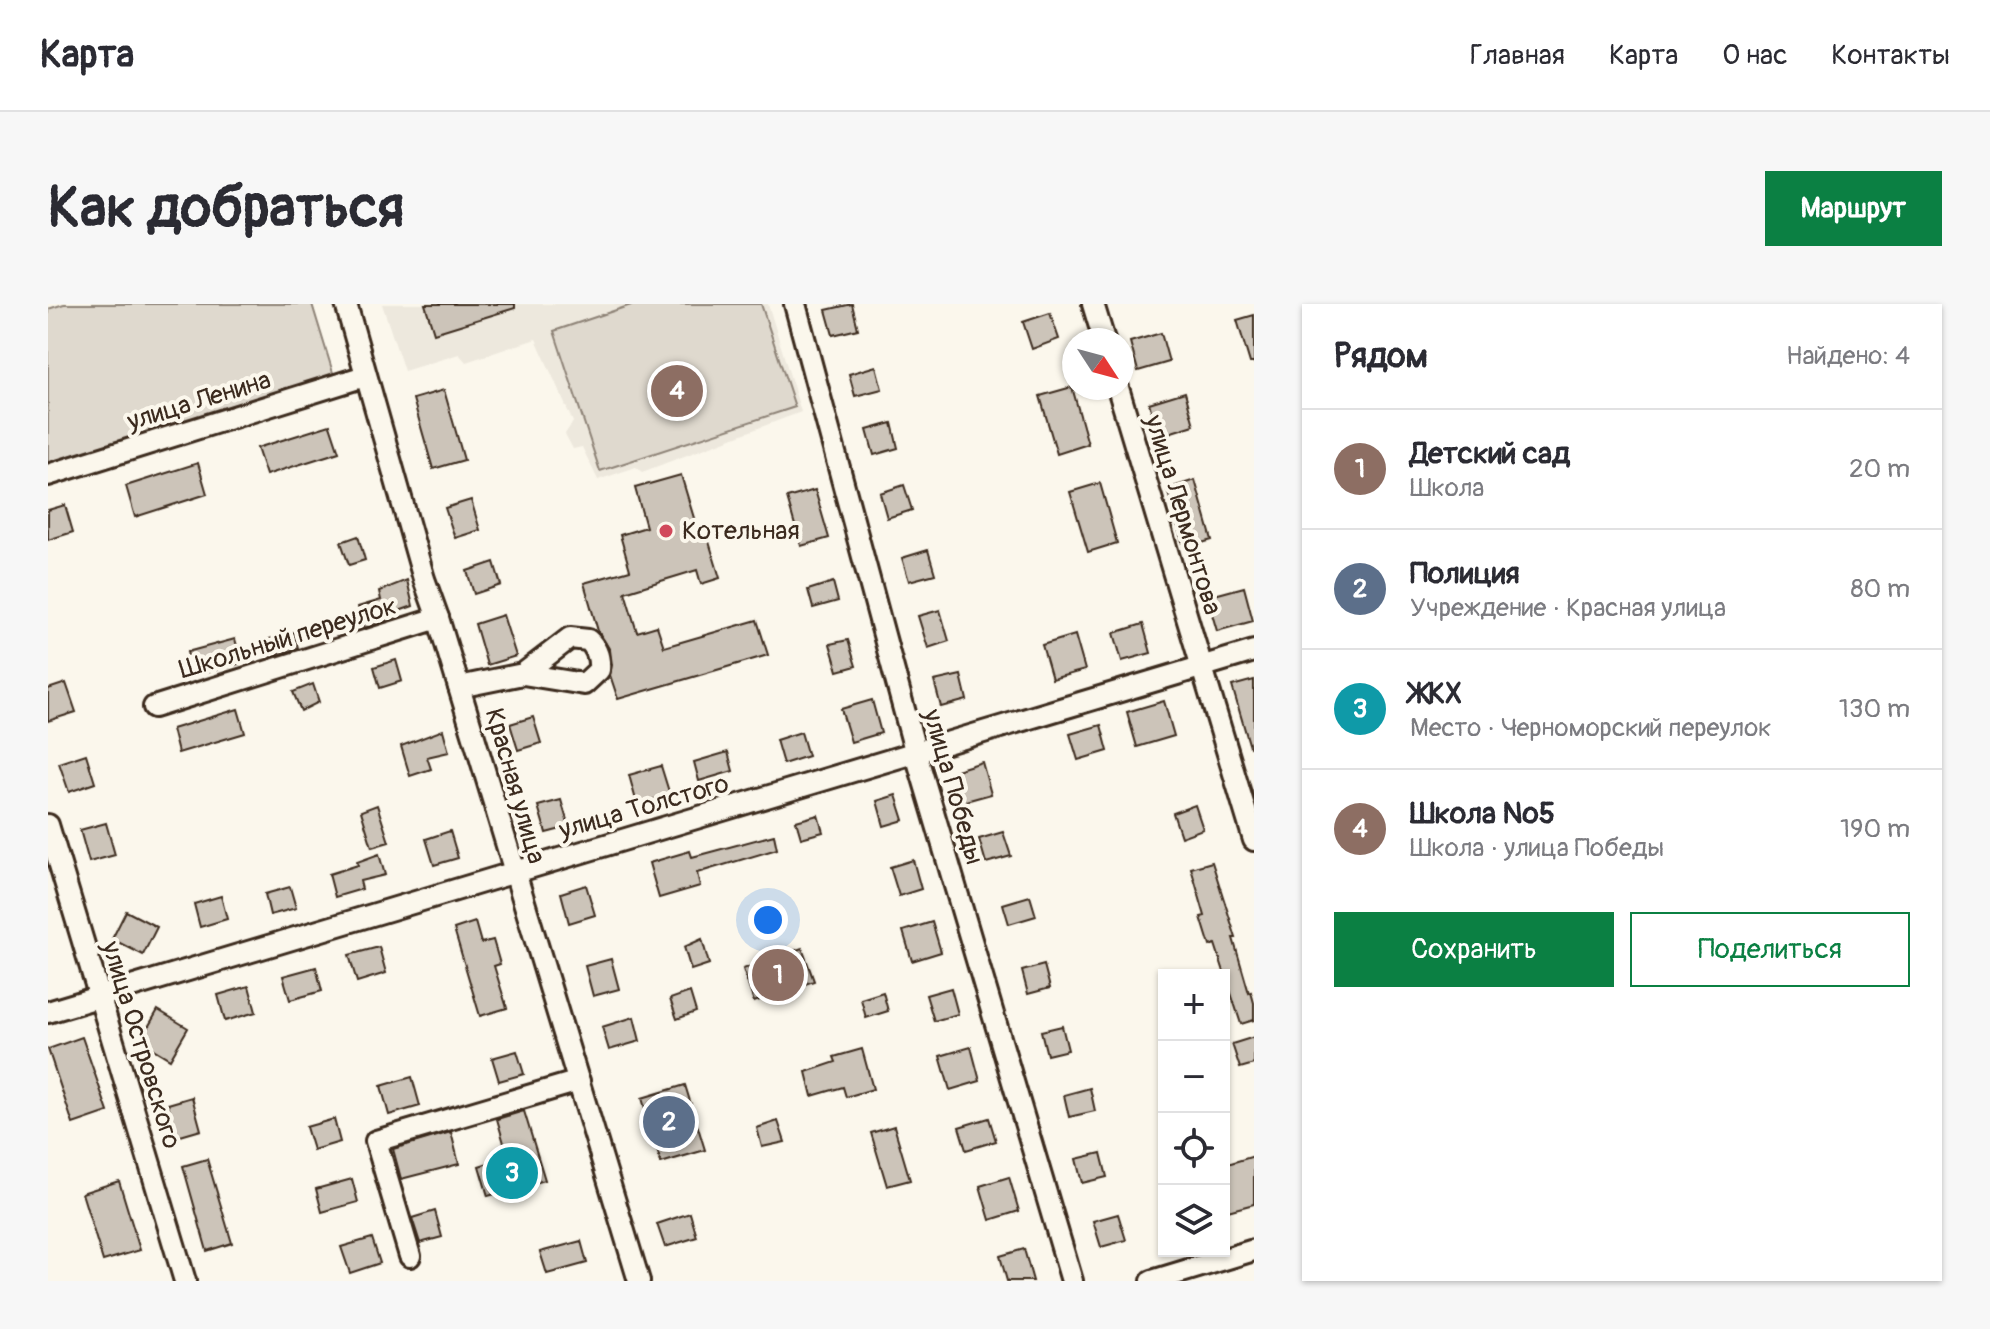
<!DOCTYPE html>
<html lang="ru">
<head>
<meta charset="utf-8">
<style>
  :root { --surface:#fff; --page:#f7f7f7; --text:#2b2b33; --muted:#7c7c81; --line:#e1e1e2; --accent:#0b8043 }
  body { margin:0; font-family:Pangolin,sans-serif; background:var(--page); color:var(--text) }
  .controls { position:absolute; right:24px; bottom:24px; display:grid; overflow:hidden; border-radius:0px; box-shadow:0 2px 6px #0004 }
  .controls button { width:72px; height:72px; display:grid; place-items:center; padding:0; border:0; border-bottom:2px solid var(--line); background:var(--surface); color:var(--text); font:40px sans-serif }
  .compass { position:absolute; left:1014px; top:24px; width:72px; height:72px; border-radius:50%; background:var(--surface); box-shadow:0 2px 6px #0004; rotate:126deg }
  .you { position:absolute; left:720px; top:616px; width:28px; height:28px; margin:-20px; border:6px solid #fff; border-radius:50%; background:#1a73e8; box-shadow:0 0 0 12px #1a73e833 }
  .badge { display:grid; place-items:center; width:52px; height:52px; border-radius:50%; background:var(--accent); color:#fff; font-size:26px; font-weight:700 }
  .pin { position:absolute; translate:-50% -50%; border:4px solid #fff; box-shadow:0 2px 8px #0006 }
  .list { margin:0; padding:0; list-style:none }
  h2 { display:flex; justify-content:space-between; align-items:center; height:104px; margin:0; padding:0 32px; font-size:34px }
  h2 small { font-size:26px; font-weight:400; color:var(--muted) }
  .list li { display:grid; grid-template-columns:52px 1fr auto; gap:24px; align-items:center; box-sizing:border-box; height:120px; padding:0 32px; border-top:2px solid var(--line) }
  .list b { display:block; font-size:30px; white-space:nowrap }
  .list p { margin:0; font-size:26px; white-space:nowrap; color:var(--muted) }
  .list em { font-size:26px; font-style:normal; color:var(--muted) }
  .actions { display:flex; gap:16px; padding:24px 32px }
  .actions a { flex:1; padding:18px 0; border:2px solid var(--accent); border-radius:0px; text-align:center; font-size:28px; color:var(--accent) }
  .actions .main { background:var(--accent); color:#fff }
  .icon { flex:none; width:44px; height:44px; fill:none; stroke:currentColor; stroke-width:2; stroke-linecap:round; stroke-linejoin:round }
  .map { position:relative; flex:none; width:1206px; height:977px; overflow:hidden; border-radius:0px }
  header { display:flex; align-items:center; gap:48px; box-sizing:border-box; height:112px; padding:0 40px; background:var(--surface); border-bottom:2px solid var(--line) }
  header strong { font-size:38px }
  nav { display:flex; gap:44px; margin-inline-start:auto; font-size:28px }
  .intro { display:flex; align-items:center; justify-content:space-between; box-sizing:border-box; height:192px; padding:0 48px }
  h1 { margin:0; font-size:56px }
  .button { padding:20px 36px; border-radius:0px; background:var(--accent); color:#fff; font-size:28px; font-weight:700 }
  main { display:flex; gap:48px; padding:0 48px }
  aside { flex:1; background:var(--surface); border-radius:0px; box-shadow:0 2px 6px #0004 }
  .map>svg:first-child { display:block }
  .built { fill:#ede8dd }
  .green { fill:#dfd9ce; stroke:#8d8276; stroke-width:2 }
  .building { fill:#ccc4b9; stroke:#3b2a1e; stroke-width:2 }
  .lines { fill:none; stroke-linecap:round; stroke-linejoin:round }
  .minor-casing { stroke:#3b2a1e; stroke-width:26 }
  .minor { stroke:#fbf7ec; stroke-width:20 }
  .poi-dot { fill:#d1495b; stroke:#fbf7ec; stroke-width:3 }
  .labels { text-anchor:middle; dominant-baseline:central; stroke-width:8; stroke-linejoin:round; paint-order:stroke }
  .street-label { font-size:26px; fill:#3b2a1e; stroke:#fbf7ec }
  .poi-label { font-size:26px; fill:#3b2a1e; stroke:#fbf7ec; text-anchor:start }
</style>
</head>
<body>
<header>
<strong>Карта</strong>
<nav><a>Главная</a><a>Карта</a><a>О нас</a><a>Контакты</a></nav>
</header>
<div class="intro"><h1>Как добраться</h1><a class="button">Маршрут</a></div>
<main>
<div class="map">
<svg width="1206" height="977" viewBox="0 0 1206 977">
  <rect width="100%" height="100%" fill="#fbf7ec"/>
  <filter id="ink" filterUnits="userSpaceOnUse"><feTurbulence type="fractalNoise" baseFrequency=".0125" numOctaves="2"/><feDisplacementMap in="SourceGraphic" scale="16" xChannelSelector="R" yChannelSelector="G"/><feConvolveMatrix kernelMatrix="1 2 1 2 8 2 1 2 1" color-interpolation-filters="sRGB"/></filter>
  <g filter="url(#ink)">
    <path class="built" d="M334,0h386l33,108 -159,60 -6,-5 -38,13 -16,-33 -9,2 -8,-15 8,-12 -37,-83 -70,23 -7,-8 -55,17z"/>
    <g class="green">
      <path d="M16,0h248l22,72 -286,88v-155z"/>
      <path d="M586,0h127l34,103 -195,64 -46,-140z"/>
    </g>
    <g class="building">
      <path d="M377,0h90v4l-81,25z"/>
      <path d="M804,0l6,25 -25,6 -7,-25z"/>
      <path d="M1002,9l9,26 -27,10 -9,-27z"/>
      <path d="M1206,11v48h-4l-13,-43z"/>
      <path d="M1113,29l8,29 -31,9 -8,-29z"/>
      <path d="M828,62l6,23 -27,7 -6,-22z"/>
      <path d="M1024,83l16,57 -31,10 -17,-58z"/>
      <path d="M396,86l20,70 -31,9 -20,-70z"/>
      <path d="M1137,88l9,33 -35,11 -10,-33z"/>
      <path d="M844,119l6,25 -24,7 -7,-25z"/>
      <path d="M282,121l9,27 -73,23 -9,-27z"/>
      <path d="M150,159l9,31 -72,23 -9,-31z"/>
      <path d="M633,171l19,63 7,-3 13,43 -19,6 -4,-14 -72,22 12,40 20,-6 7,21 93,-27 11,35 -150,44 -8,-24 2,-10 -2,-15 -12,-19 -14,-48 46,-13 -10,-35 26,-8 -11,-39z"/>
      <path d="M1147,176l17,60 -28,8 -17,-59z"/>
      <path d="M1052,179l17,60 -29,9 -18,-60z"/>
      <path d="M856,181l8,25 -25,8 -7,-25z"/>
      <path d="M767,186l14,48 -28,8 -14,-48z"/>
      <path d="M423,196l9,30 -25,8 -10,-30z"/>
      <path d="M17,201l8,27 -25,8v-30z"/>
      <path d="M310,232l7,24 -16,5 -8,-23z"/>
      <path d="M880,246l7,24 -26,7 -7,-23z"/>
      <path d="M446,258l7,23 -27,9 -7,-23z"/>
      <path d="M359,276l6,26 -28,10 1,5 -22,7 -6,-21 23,-7 -2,-9z"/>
      <path d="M785,278l5,19 -25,7 -5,-18z"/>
      <path d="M1196,283l9,34 -36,10 -10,-34z"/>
      <path d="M892,306l9,31 -21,7 -10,-32z"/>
      <path d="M455,311l13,41 -29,9 -12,-41z"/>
      <path d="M1095,320l8,29 -29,8 -8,-28z"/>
      <path d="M246,328l4,16 -27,9 -5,-17z"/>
      <path d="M1027,331l10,35 -33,9 -10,-34z"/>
      <path d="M187,335l7,24 -49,13 -6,-24z"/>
      <path d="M800,336l8,26 -18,5 -8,-27z"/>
      <path d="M348,356l6,21 -22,7 -6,-21z"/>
      <path d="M913,371l6,25 -26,7 -7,-26z"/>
      <path d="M1206,376v66l-4,1 -18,-61z"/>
      <path d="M18,379l10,29 -28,9v-32z"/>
      <path d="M265,380l6,18 -18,9 -8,-19z"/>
      <path d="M824,396l9,33 -30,9 -10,-33z"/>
      <path d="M1116,397l10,35 -37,11 -10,-35z"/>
      <path d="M190,405l7,24 -67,20 -6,-24z"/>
      <path d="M485,413l8,26 -23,7 -8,-26z"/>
      <path d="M1053,421l7,26 -30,9 -8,-26z"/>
      <path d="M395,426l6,22 -22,5 4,12 -21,7 -9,-30z"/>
      <path d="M753,428l7,24 -25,8 -7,-24z"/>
      <path d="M680,448l5,19 -34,10 -5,-19z"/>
      <path d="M38,450l9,29 -26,9 -10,-29z"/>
      <path d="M934,458l9,32 -29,8 -9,-31z"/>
      <path d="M613,462l9,29 -33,9 -8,-29z"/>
      <path d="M848,491l8,25 -20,6 -7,-25z"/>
      <path d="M513,496l8,27 -23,6 -8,-27z"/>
      <path d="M329,501l12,37 -17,5 -11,-36z"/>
      <path d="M1147,501l8,24 -22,8 -8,-24z"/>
      <path d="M770,511l5,17 -22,6 -5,-17z"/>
      <path d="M58,519l9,32 -26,7 -9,-32z"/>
      <path d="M402,527l8,27 -24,7 -8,-26z"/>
      <path d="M955,528l8,24 -25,7 -7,-24z"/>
      <path d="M726,531l3,14 -80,24 3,13 -41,12 -10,-35 41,-12 2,6z"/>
      <path d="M331,550l6,21 -25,6 2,8 -27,8 -6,-23 29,-9 -1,-3z"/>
      <path d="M865,556l8,29 -22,7 -9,-29z"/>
      <path d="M1164,558l24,76h-3l16,55 2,-1 3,11v17l-13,4 -26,-80 -5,2 -9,-29 4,-1 -14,-48z"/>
      <path d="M538,581l9,30 -26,8 -8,-30z"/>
      <path d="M242,583l6,21 -26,7 -5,-21z"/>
      <path d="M173,592l6,23 -27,8 -6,-23z"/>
      <path d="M982,592l6,20 -27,8 -6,-20z"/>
      <path d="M78,607l31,16 -14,28 -31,-16z"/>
      <path d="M427,618l6,21 12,-3 7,24 -6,2 13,42 -27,8 -26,-87z"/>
      <path d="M884,618l9,30 -29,9 -9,-30z"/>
      <path d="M654,635l7,25 -18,6 -7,-23z"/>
      <path d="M331,643l7,26 -29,9 -8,-27z"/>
      <path d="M754,644l12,33 -60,21 -11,-33z"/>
      <path d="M563,655l8,30 -26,7 -8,-30z"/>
      <path d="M996,661l6,23 -22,6 -6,-23z"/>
      <path d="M268,663l6,24 -32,9 -7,-24z"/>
      <path d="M201,682l7,26 -31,9 -7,-26z"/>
      <path d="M903,684l7,26 -24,7 -8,-26z"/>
      <path d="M642,688l6,20 -19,7 -7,-20z"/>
      <path d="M835,688l5,19 -22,7 -5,-19z"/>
      <path d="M110,706l30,18 -18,31 -30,-18z"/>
      <path d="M586,713l6,24 -31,9 -7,-23z"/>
      <path d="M1014,722l6,24 -21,5 -6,-24z"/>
      <path d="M34,733l26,75 -35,12 -25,-75z"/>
      <path d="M1206,733v27l-14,4 -8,-24z"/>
      <path d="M923,743l9,34 -30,9 -10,-34z"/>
      <path d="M814,745l11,40 -27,8 -3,-10 -31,9 -6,-24 30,-10 -2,-5z"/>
      <path d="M469,747l7,23 -25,7 -7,-23z"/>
      <path d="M364,773l8,29 -31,9 -8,-29z"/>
      <path d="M637,781l20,65 -44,13 -19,-65z"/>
      <path d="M1042,784l5,23 -26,6 -5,-22z"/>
      <path d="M144,793l9,33 -24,7 -9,-33z"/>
      <path d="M476,807l21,69 -57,16 -9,-30 29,-9 -11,-38z"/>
      <path d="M941,814l7,23 -30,9 -7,-23z"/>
      <path d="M286,815l6,23 -27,8 -7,-23z"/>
      <path d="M730,817l7,21 -23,5 -5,-19z"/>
      <path d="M846,822l16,54 -23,6 -16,-53z"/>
      <path d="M403,828l8,32 -58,15 -8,-30z"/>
      <path d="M1053,849l6,24 -25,6 -6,-24z"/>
      <path d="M1206,852v48l-30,8v-47z"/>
      <path d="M159,855l25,84 -25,8 -24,-85z"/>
      <path d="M961,873l10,34 -29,9 -10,-34z"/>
      <path d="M304,875l6,23 -36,10 -6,-23z"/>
      <path d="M71,877l21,69 -37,11 -21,-68z"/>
      <path d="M387,907l7,26 -22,6 -8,-25z"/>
      <path d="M642,909l7,24 -32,10 -8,-23z"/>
      <path d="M1070,910l8,26 -25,7 -8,-26z"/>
      <path d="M324,934l8,25 -30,10 -9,-26z"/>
      <path d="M533,937l6,22 -40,11 -7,-22z"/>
      <path d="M976,945l9,32h-26l-7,-25z"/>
    </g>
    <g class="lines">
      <defs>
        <g id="minor">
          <path d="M298,0l78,275 14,39 201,663"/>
          <path d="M747,0l121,450 156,527"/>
          <path d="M1045,0l11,36"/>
          <path d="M1070,84l136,452"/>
          <path d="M0,171l317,-99"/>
          <path d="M411,383l64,-13 61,10 15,-14c1,-12 -2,-22 -11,-30l-18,-2 -47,36"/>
          <path d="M106,403l284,-89"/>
          <path d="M0,521l137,456"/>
          <path d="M0,708l1206,-361"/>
          <path d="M362,952l-34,-115 203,-60"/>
          <path d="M1104,977l102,-31"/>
        </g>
      </defs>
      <use href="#minor" class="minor-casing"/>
      <use href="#minor" class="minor"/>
    </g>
  </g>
  <circle class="poi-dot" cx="618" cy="227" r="8"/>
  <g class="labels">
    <g class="street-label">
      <text transform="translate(151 97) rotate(-17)">улица Ленина</text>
      <text transform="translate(1135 211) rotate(73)">улица Лермонтова</text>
      <text transform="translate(240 334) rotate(-17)">Школьный переулок</text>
      <text transform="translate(467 482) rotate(74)">Красная улица</text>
      <text transform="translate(905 483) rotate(74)">улица Победы</text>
      <text transform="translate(596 503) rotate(-16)">улица Толстого</text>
      <text transform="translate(93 741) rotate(73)">улица Островского</text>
    </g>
    <g class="poi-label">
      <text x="634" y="227">Котельная</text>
    </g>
  </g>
</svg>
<div class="controls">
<button>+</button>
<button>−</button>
<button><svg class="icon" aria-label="locate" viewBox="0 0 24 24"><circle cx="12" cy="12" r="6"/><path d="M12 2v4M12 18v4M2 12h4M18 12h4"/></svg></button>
<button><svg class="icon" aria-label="layers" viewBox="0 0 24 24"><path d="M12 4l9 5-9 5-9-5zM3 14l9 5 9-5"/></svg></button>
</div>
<svg class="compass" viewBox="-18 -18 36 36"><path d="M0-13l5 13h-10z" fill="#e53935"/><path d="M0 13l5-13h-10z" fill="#7c7c81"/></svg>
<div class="you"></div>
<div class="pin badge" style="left:730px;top:671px;background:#8d6e63">1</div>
<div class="pin badge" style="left:621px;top:818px;background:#5c6f8a">2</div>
<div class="pin badge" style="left:464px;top:869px;background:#0f9aa8">3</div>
<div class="pin badge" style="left:629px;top:87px;background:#8d6e63">4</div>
</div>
<aside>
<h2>Рядом<small>Найдено: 4</small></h2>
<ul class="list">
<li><span class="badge" style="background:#8d6e63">1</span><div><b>Детский сад</b><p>Школа</p></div><em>20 m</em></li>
<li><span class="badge" style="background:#5c6f8a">2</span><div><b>Полиция</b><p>Учреждение · Красная улица</p></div><em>80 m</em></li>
<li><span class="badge" style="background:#0f9aa8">3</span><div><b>ЖКХ</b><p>Место · Черноморский переулок</p></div><em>130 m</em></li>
<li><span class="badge" style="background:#8d6e63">4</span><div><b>Школа №5</b><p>Школа · улица Победы</p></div><em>190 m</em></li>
</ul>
<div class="actions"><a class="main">Сохранить</a><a>Поделиться</a></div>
</aside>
</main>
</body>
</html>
